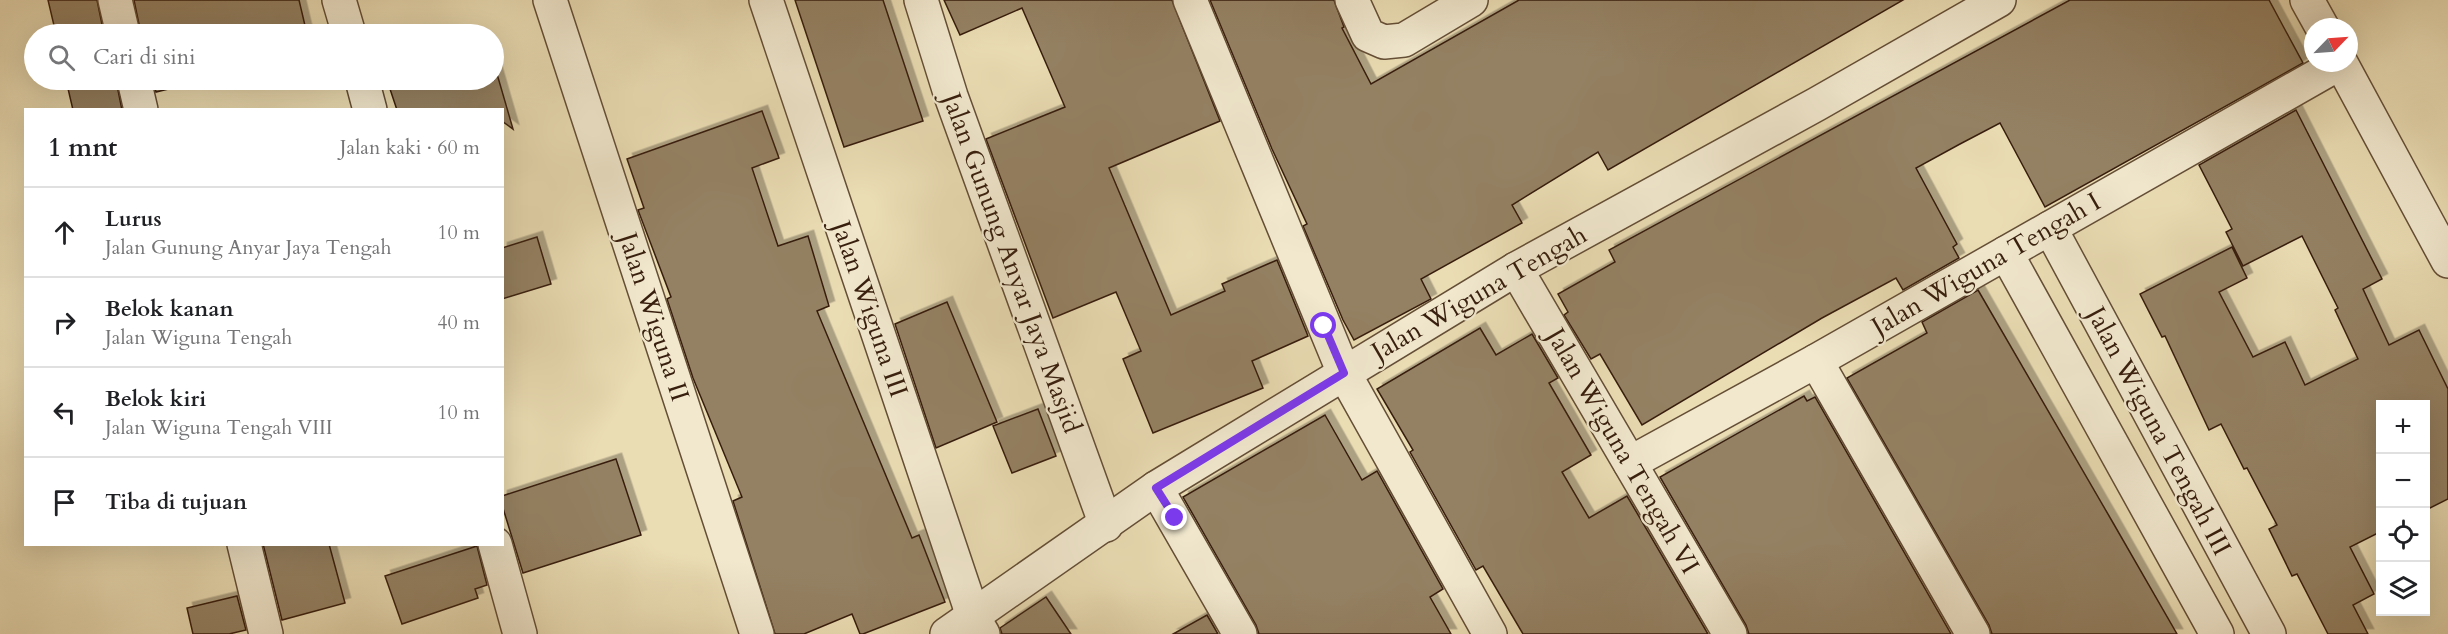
<!DOCTYPE html>
<html lang="id">
<head>
<meta charset="utf-8">
<style>
  :root { --surface:#fff; --page:#f2f2f2; --text:#202124; --muted:#757577; --line:#e0e0e0 }
  body { margin:0; font-family:Cardo,serif; background:var(--page); color:var(--text) }
  .controls { position:absolute; right:18px; bottom:18px; display:grid; overflow:hidden; border-radius:0px; box-shadow:0 6px 24px #0002 }
  .controls button { width:54px; height:54px; display:grid; place-items:center; padding:0; border:0; border-bottom:2px solid var(--line); background:var(--surface); color:var(--text); font:30px sans-serif }
  .compass { position:absolute; left:2304px; top:18px; width:54px; height:54px; border-radius:50%; background:var(--surface); box-shadow:0 6px 24px #0002; rotate:65deg }
  .stop { position:absolute; width:18px; height:18px; margin:-14px; border:4px solid #7c3aed; border-radius:50%; background:#fff }
  .stop.end { background:#7c3aed; border-color:#fff; box-shadow:0 2px 6px #0008 }
  .list { margin:0; padding:0; list-style:none }
  h2 { display:flex; justify-content:space-between; align-items:center; height:78px; margin:0; padding:0 24px; font-size:26px }
  h2 small { font-size:20px; font-weight:400; color:var(--muted) }
  .list li { display:grid; grid-template-columns:39px 1fr auto; gap:18px; align-items:center; box-sizing:border-box; height:90px; padding:0 24px; border-top:2px solid var(--line) }
  .list b { display:block; font-size:22px; white-space:nowrap }
  .list p { margin:0; font-size:20px; white-space:nowrap; color:var(--muted) }
  .list em { font-size:20px; font-style:normal; color:var(--muted) }
  .icon { flex:none; width:33px; height:33px; fill:none; stroke:currentColor; stroke-width:2; stroke-linecap:round; stroke-linejoin:round }
  .map { position:relative; flex:none; width:2448px; height:634px; overflow:hidden }
  .search { position:absolute; background:var(--surface); box-shadow:0 6px 24px #0002; left:24px; top:24px; width:480px; height:66px; display:flex; align-items:center; gap:15px; box-sizing:border-box; padding:0 21px; border-radius:33px; color:var(--muted); font-size:22px }
  .panel { position:absolute; background:var(--surface); box-shadow:0 6px 24px #0002; left:24px; top:108px; width:480px; height:438px; border-radius:0px }
  .map>svg:first-child { display:block }
  .building { fill:#948163; stroke:#371e0d; stroke-width:1.5; filter:url(#shadow) }
  .lines { fill:none; stroke-linecap:round; stroke-linejoin:round }
  .minor-casing { stroke:#644e36; stroke-width:36 }
  .minor { stroke:#f1e8ce; stroke-width:33 }
  .route { stroke:#7c3aed; stroke-width:8 }
  .labels { text-anchor:middle; dominant-baseline:central; stroke-width:4.5; stroke-linejoin:round; paint-order:stroke }
  .street-label { font-size:26px; fill:#371e0d; stroke:#f1e8ce }
</style>
</head>
<body>
<div class="map">
<svg width="2448" height="634" viewBox="0 0 2448 634">
  <defs>
    <filter id="shadow"><feDropShadow dx="5.5" dy="-5.5" stdDeviation="0" flood-color="#0004"/></filter>
  </defs>
  <rect width="100%" height="100%" fill="#eadcb3"/>
  <filter id="stains"><feTurbulence type="fractalNoise" baseFrequency=".00333" numOctaves="4"/><feColorMatrix values="0 0 0 0 .2 0 0 0 0 .09 0 0 0 0 .02 0 0 0 .5 -.17"/></filter>
  <radialGradient id="worn" r=".72"><stop offset=".6" stop-color="#630" stop-opacity="0"/><stop offset="1" stop-color="#630" stop-opacity=".3"/></radialGradient>
  <g class="building">
    <path d="M48,0h49l7,34h-48z"/>
    <path d="M134,0h165l8,34h-166z"/>
    <path d="M795,0h88l40,121 -79,26z"/>
    <path d="M944,0h228l48,121 -111,47 62,147 54,-24 -3,-7 55,-24 31,76 -56,25 11,27 -110,45 -30,-74 18,-8 -25,-59 -63,26 -67,-179 79,-32 -43,-99 -62,27z"/>
    <path d="M1210,0h124l10,27 -2,1 29,56 148,-84h384l-295,170 -10,-18 -86,53 10,18 -101,56 10,20 -77,41 -11,-20 -40,-94 4,-2 -35,-75z"/>
    <path d="M2070,0h199l34,63 -258,144 -45,-84 -40,21 -44,24 41,76 -4,3 6,11 -56,32 -7,-12 -74,40 -180,107 -42,-71 -9,5 -27,-44 4,-3 -10,-18 57,-32 -6,-12z"/>
    <path d="M495,67l18,62 -11,-8v-11h-105l-10,-30h107z"/>
    <path d="M66,80h50l6,30h-49z"/>
    <path d="M153,80h52l-49,12z"/>
    <path d="M2296,110l86,169 -19,10 26,56 30,-15 29,59v110l-22,11v-105h-46v127l-30,15 24,47 -21,11 15,29h-40l-31,-60 -5,2 -23,-47 8,-4 -30,-57 -3,1 -23,-45 -12,6 -44,-94 -3,1 -22,-43 92,-47 15,31 -28,14 34,65 32,-15 20,43 53,-26 -23,-49 3,-2 -36,-72 -59,30 -17,-34 6,-3 -33,-64z"/>
    <path d="M762,111l17,47 -27,10 26,78 30,-10 21,70 -12,5 95,227 7,-3 26,67 -82,32h-3l-8,-20 -48,20h-29l-42,-133 9,-4 -49,-119 -26,-79 4,-2 -33,-87 6,-2 -17,-49z"/>
    <path d="M537,237l14,47 -49,15v-51z"/>
    <path d="M1978,290l134,231 65,113h-185l-3,-9 -142,-247 80,-45 -5,-11z"/>
    <path d="M947,302l50,120 -61,26 -41,-124z"/>
    <path d="M1480,328l16,27 36,-21 26,44 -9,5 42,72 -29,17 27,46 38,-22 81,138h-185l-40,-68 -7,4 -66,-118 3,-2 -36,-61z"/>
    <path d="M1804,396l3,5 8,-4 136,237h-202l-3,-9 -86,-148z"/>
    <path d="M1038,409l18,47 -44,17 -19,-47z"/>
    <path d="M1325,415l37,65 15,-9 66,118 -13,8 21,37h-192l-3,-9 -73,-128z"/>
    <path d="M616,459l25,76 -118,38 -21,-68v-9z"/>
    <path d="M263,544h66l16,59 -63,17z"/>
    <path d="M477,546l10,39 -12,4 3,9 -76,26 -17,-48z"/>
    <path d="M237,596l9,34 -17,4h-36l-6,-26z"/>
    <path d="M1046,597l25,37h-69l-2,-6z"/>
    <path d="M1207,615l11,19h-45z"/>
  </g>
  <g class="lines">
    <defs>
      <g id="minor">
        <path d="M115,0l8,34"/>
        <path d="M339,0l10,34"/>
        <path d="M550,0l207,634"/>
        <path d="M766,0l202,601 5,16 10,17"/>
        <path d="M921,0l30,96 155,429"/>
        <path d="M1190,0l154,373 146,261"/>
        <path d="M1352,0l16,35 16,7 20,-2 67,-40"/>
        <path d="M2307,0l15,27"/>
        <path d="M2341,63l107,198"/>
        <path d="M134,80l7,30"/>
        <path d="M362,80l8,30"/>
        <path d="M2050,228l219,406"/>
        <path d="M2006,253l211,381"/>
        <path d="M1516,269l214,365"/>
        <path d="M1816,361l157,273"/>
        <path d="M1630,463l186,-102 524,-298"/>
        <path d="M1156,488l84,146"/>
        <path d="M244,544l22,90"/>
        <path d="M495,544l25,90"/>
        <path d="M947,634l209,-146 360,-219 301,-165 182,-104"/>
      </g>
    </defs>
    <use href="#minor" class="minor-casing"/>
    <use href="#minor" class="minor"/>
  </g>
  <g class="lines">
    <path class="route" d="M1175,518l-19,-30 188,-115 -20,-47"/>
  </g>
  <g class="labels">
    <g class="street-label">
      <text transform="translate(1012 263) rotate(70)">Jalan Gunung Anyar Jaya Masjid</text>
      <text transform="translate(1986 264) rotate(-30)">Jalan Wiguna Tengah I</text>
      <text transform="translate(1479 293) rotate(-30)">Jalan Wiguna Tengah</text>
      <text transform="translate(870 309) rotate(71)">Jalan Wiguna III</text>
      <text transform="translate(654 317) rotate(72)">Jalan Wiguna II</text>
      <text transform="translate(2159 431) rotate(62)">Jalan Wiguna Tengah III</text>
      <text transform="translate(1623 451) rotate(60)">Jalan Wiguna Tengah VI</text>
    </g>
  </g>
  <rect width="100%" height="100%" filter="url(#stains)"/>
  <rect width="100%" height="100%" fill="url(#worn)"/>
</svg>
<div class="controls">
<button>+</button>
<button>−</button>
<button><svg class="icon" aria-label="locate" viewBox="0 0 24 24"><circle cx="12" cy="12" r="6"/><path d="M12 2v4M12 18v4M2 12h4M18 12h4"/></svg></button>
<button><svg class="icon" aria-label="layers" viewBox="0 0 24 24"><path d="M12 4l9 5-9 5-9-5zM3 14l9 5 9-5"/></svg></button>
</div>
<svg class="compass" viewBox="-18 -18 36 36"><path d="M0-13l5 13h-10z" fill="#e53935"/><path d="M0 13l5-13h-10z" fill="#757577"/></svg>
<div class="stop" style="left:1324px;top:326px"></div>
<div class="stop end" style="left:1175px;top:518px"></div>
<div class="search"><svg class="icon" aria-label="search" viewBox="0 0 24 24"><circle cx="10" cy="10" r="6"/><path d="M15 15l6 6"/></svg>Cari di sini</div>
<section class="panel">
<h2>1 mnt<small>Jalan kaki · 60 m</small></h2>
<ul class="list">
<li><svg class="icon" aria-label="ahead" viewBox="0 0 24 24"><path d="M12 20V5M6 11l6-6 6 6"/></svg><div><b>Lurus</b><p>Jalan Gunung Anyar Jaya Tengah</p></div><em>10 m</em></li>
<li><svg class="icon" aria-label="right" viewBox="0 0 24 24"><path d="M7 20v-9h11M14 6l5 5-5 5"/></svg><div><b>Belok kanan</b><p>Jalan Wiguna Tengah</p></div><em>40 m</em></li>
<li><svg class="icon" aria-label="left" viewBox="0 0 24 24"><path d="M17 20v-9H6M10 6l-5 5 5 5"/></svg><div><b>Belok kiri</b><p>Jalan Wiguna Tengah VIII</p></div><em>10 m</em></li>
<li><svg class="icon" aria-label="arrive" viewBox="0 0 24 24"><path d="M6 21V4h12l-3 4 3 4H6"/></svg><div><b>Tiba di tujuan</b></div></li>
</ul>
</section>
</div>
</body>
</html>
